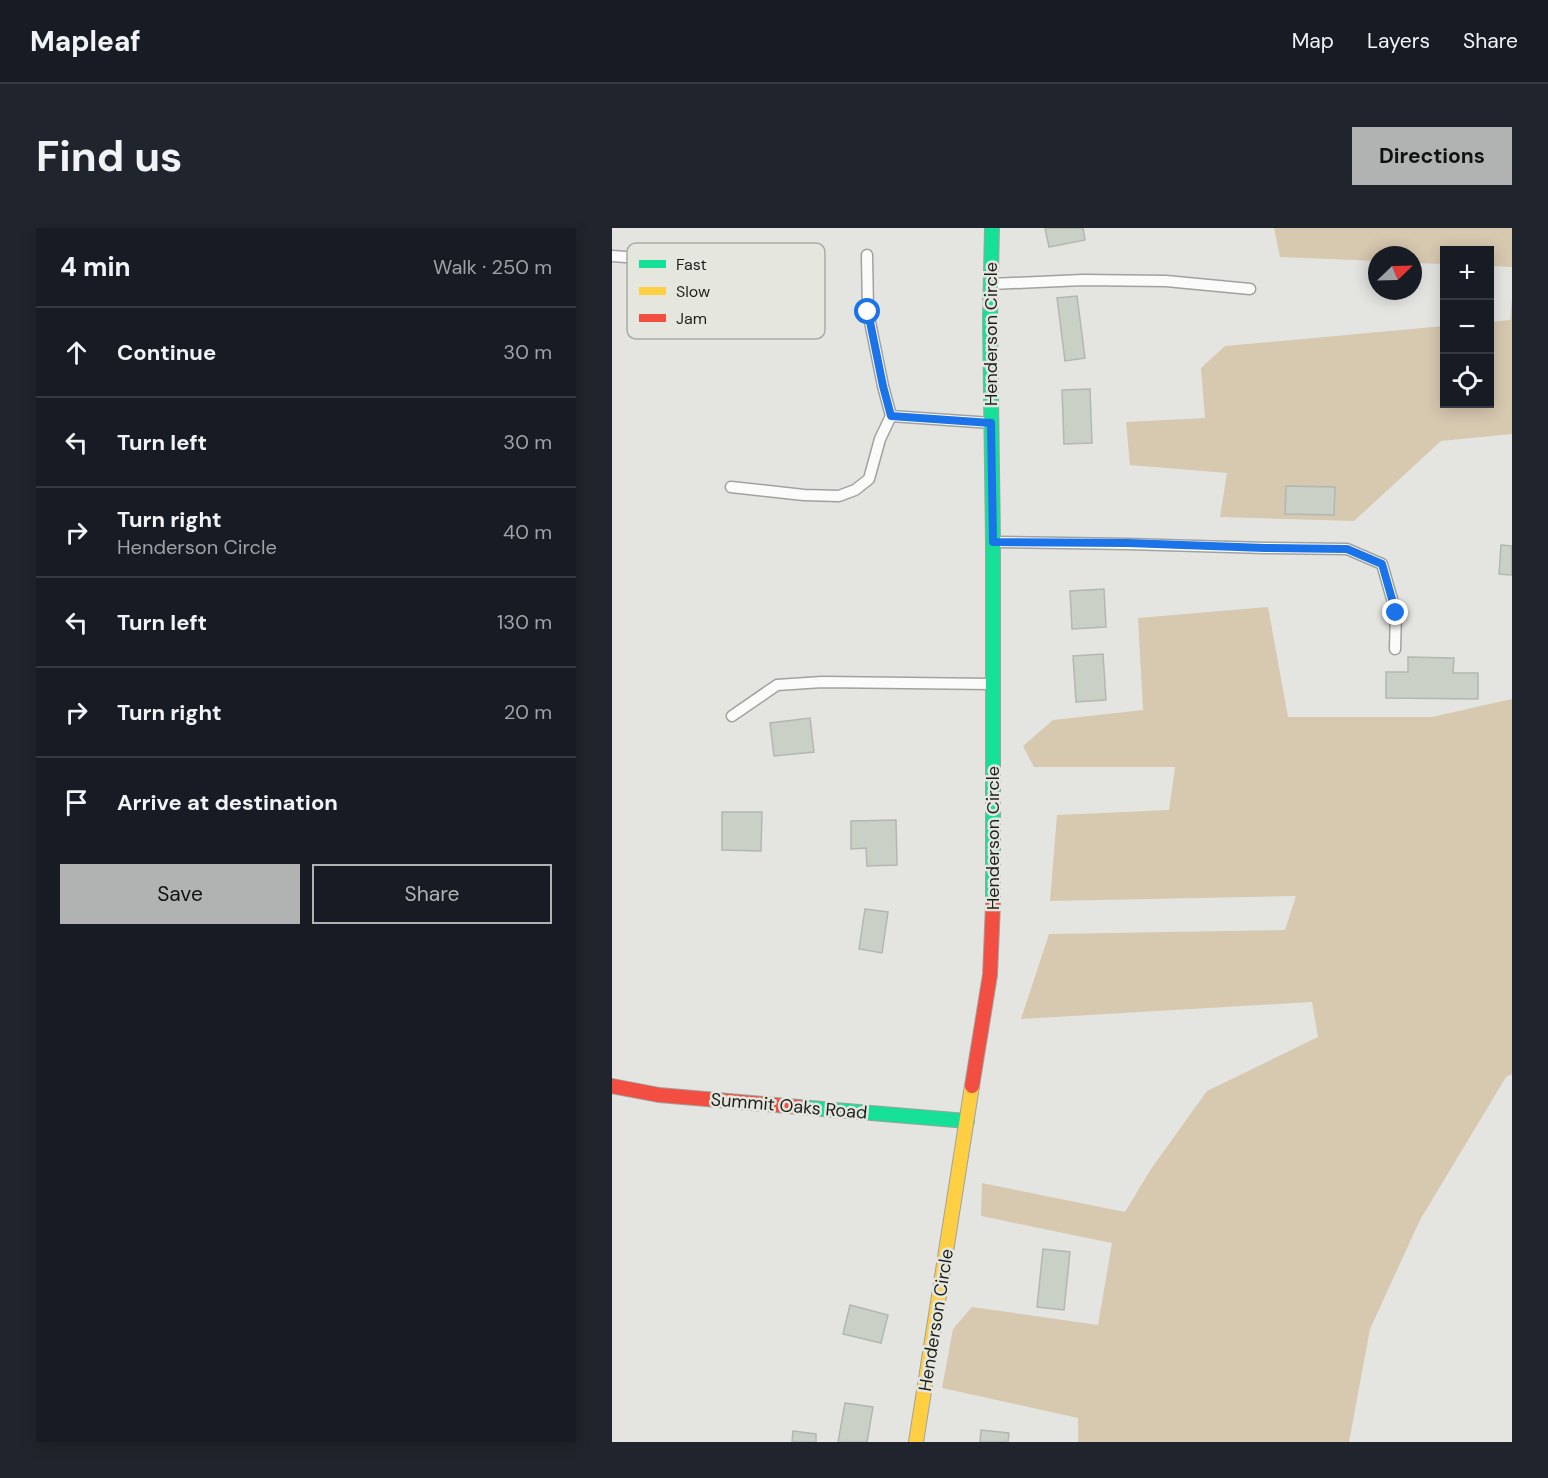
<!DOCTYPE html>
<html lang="en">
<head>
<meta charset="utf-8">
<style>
  :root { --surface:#171b24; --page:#20242c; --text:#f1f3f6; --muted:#9ea1a6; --line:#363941; --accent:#b1b3b3 }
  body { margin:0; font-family:"DM Sans",sans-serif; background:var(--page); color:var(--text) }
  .controls { position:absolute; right:18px; top:18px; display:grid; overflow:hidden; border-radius:0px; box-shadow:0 3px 15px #0003 }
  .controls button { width:54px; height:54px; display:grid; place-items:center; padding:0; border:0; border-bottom:2px solid var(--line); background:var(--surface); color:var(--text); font:30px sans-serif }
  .compass { position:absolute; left:756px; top:18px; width:54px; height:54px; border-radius:50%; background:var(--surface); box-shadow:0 3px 15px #0003; rotate:67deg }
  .stop { position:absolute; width:18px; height:18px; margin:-14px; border:4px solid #1a73e8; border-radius:50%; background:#fff }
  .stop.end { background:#1a73e8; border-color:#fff; box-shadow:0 2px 6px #0008 }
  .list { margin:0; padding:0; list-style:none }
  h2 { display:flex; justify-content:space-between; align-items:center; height:78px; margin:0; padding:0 24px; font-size:26px }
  h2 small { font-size:20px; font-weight:400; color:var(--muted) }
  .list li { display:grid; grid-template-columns:39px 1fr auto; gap:18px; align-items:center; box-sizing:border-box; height:90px; padding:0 24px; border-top:2px solid var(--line) }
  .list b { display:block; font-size:22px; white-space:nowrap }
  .list p { margin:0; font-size:20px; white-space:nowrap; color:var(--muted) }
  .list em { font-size:20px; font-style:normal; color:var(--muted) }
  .actions { display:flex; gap:12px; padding:18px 24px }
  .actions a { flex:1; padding:14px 0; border:2px solid var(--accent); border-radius:0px; text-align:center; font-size:21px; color:var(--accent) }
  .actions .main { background:var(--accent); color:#111 }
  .icon { flex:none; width:33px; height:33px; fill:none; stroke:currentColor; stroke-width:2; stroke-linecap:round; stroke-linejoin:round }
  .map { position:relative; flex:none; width:900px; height:1214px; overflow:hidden; border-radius:0px }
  header { display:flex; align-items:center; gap:36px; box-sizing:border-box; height:84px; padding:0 30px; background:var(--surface); border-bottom:2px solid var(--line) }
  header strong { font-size:28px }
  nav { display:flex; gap:33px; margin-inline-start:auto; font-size:21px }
  .intro { display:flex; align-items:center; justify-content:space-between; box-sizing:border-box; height:144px; padding:0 36px }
  h1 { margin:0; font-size:42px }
  .button { padding:15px 27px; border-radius:0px; background:var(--accent); color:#111; font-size:21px; font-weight:700 }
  main { display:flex; gap:36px; padding:0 36px }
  aside { flex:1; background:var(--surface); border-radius:0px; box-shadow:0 3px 15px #0003 }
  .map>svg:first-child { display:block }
  .green { fill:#d7c8b0 }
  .building { fill:#c9d1c7; stroke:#b4b6b2; stroke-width:1.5 }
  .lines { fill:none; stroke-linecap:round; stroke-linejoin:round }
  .lane-casing { stroke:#a1a29f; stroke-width:13 }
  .fast-casing { stroke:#a1a29f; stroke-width:16 }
  .slow-casing { stroke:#a1a29f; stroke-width:16 }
  .jam-casing { stroke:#a1a29f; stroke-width:16 }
  .lane { stroke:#fbfbfa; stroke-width:10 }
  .fast { stroke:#16e098; stroke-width:14 }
  .slow { stroke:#ffcf43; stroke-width:14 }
  .jam { stroke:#f24e42; stroke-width:14 }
  .route { stroke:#1a73e8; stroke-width:8 }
  .labels { text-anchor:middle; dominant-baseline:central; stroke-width:5; stroke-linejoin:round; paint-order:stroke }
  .street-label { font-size:18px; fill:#1e1f1c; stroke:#e5e7df }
  .key { fill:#e5e7df; stroke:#a9aba4; stroke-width:1.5 }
  .key-label { font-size:16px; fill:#1e1f1c }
</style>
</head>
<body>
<header>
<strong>Mapleaf</strong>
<nav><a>Map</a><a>Layers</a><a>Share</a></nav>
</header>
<div class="intro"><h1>Find us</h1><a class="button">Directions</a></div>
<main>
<aside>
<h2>4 min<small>Walk · 250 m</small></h2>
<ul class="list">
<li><svg class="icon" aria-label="ahead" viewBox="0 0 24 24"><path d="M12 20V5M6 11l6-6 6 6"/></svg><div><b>Continue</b></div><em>30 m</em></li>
<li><svg class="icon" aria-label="left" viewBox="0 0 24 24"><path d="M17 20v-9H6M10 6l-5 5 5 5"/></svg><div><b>Turn left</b></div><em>30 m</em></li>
<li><svg class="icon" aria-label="right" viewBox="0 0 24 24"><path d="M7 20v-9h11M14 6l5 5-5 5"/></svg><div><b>Turn right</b><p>Henderson Circle</p></div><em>40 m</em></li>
<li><svg class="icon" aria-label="left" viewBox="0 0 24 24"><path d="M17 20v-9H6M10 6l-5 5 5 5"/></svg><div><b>Turn left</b></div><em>130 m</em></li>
<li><svg class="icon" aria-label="right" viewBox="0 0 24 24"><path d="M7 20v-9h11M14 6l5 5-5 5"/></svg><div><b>Turn right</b></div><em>20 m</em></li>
<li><svg class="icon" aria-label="arrive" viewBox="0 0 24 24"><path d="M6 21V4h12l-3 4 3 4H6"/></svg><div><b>Arrive at destination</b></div></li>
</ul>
<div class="actions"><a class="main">Save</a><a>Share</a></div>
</aside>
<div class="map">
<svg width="900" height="1214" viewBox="0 0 900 1214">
  <rect width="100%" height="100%" fill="#e4e5e1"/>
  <g class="green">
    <path d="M662,0h238v39l-22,-1v-16h-46v14l-31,-1v-8h-36v6l-97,-4z"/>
    <path d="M900,70v136l-71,7 -87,80 -134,-4 7,-44 -97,-8 -4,-43 79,-4 -4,-50 24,-22 219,-20v78h46v-82l20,-2z"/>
    <path d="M656,379l20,110h144l80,-18v375l-6,3 -86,143 -50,109 -21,113h-271v-24l-136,-30 11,-59 19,-22 126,18 14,-82 -131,-27 1,-33 143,29 26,-43 56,-78 111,-54 -6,-35 -291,17 28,-85 236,-4 11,-34 -246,5 7,-86 112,-5 6,-43h-141l-11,-21 30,-26 90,-10 -5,-92z"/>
  </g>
  <g class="building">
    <path d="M433,0h38l2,12 -36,7z"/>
    <path d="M465,68l8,62 -20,3 -8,-63z"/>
    <path d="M478,161l2,54 -28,1 -2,-54z"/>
    <path d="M674,258l49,1 -1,28 -49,-1z"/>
    <path d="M889,317l11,1v29l-13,-1z"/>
    <path d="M492,361l2,38 -34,2 -2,-38z"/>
    <path d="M491,426l3,46 -30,2 -3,-46z"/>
    <path d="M796,429l46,1 -1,15h25v26l-92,-1v-26h22z"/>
    <path d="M198,490l4,34 -40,4 -4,-33z"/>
    <path d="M110,584h40l-1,39 -39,-1z"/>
    <path d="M284,592l1,45 -30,1 -1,-18 -15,1v-28z"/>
    <path d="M253,681l23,3 -6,41 -23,-4z"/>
    <path d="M431,1021l27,3 -6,58 -27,-3z"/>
    <path d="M238,1077l38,10 -7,28 -38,-9z"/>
    <path d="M233,1175l28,4 -6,35h-29z"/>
    <path d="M369,1202l28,3 -1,9h-28z"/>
    <path d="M181,1203l23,3v8h-24z"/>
  </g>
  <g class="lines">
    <defs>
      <g id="lane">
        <path d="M255,27l1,57 15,74 8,30"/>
        <path d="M0,28l40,3"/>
        <path d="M379,56l92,-4 83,1 84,8"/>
        <path d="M119,259l73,8 35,1 16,-6 14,-11 11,-40 11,-23 100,7"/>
        <path d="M381,314l135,2 137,4 82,1 35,15 14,49 -1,36"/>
        <path d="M120,488l45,-31 45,-3 170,2"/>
      </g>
      <g id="fast">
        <path d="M380,0l-2,91 3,223v362"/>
        <path d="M187,879l168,14"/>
      </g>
      <path id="slow" d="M304,1214l56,-356"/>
      <g id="jam">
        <path d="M0,858l47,9 140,12"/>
        <path d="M360,858l18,-111 3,-71"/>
      </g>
    </defs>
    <use href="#lane" class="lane-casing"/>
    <use href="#fast" class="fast-casing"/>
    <use href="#slow" class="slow-casing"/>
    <use href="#jam" class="jam-casing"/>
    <use href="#lane" class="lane"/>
    <use href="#fast" class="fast"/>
    <use href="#slow" class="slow"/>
    <use href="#jam" class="jam"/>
  </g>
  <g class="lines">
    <path class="route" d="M256,84l15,74 8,30 100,7 2,119 135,1 137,5 82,1 35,15 14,49"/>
  </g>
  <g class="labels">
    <g class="street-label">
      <text transform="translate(379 106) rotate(-90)">Henderson Circle</text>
      <text transform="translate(381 610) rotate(-90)">Henderson Circle</text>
      <text transform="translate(177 878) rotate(5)">Summit Oaks Road</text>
      <text transform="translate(324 1092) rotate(-81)">Henderson Circle</text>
    </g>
  </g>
  <rect x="15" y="15" width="198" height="96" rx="9" class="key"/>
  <rect x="27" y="32" width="27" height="8" fill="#16e098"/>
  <rect x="27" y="59" width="27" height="8" fill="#ffcf43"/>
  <rect x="27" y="86" width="27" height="8" fill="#f24e42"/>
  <g class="key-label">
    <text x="64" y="42">Fast</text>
    <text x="64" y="69">Slow</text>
    <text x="64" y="96">Jam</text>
  </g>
</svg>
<div class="controls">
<button>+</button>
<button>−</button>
<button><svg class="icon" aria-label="locate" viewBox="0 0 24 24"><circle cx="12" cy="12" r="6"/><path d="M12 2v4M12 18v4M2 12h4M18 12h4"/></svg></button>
</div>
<svg class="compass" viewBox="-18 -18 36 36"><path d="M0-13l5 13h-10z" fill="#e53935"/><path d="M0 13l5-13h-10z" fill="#9ea1a6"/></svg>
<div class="stop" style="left:256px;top:84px"></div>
<div class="stop end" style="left:784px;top:385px"></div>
</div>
</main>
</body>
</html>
